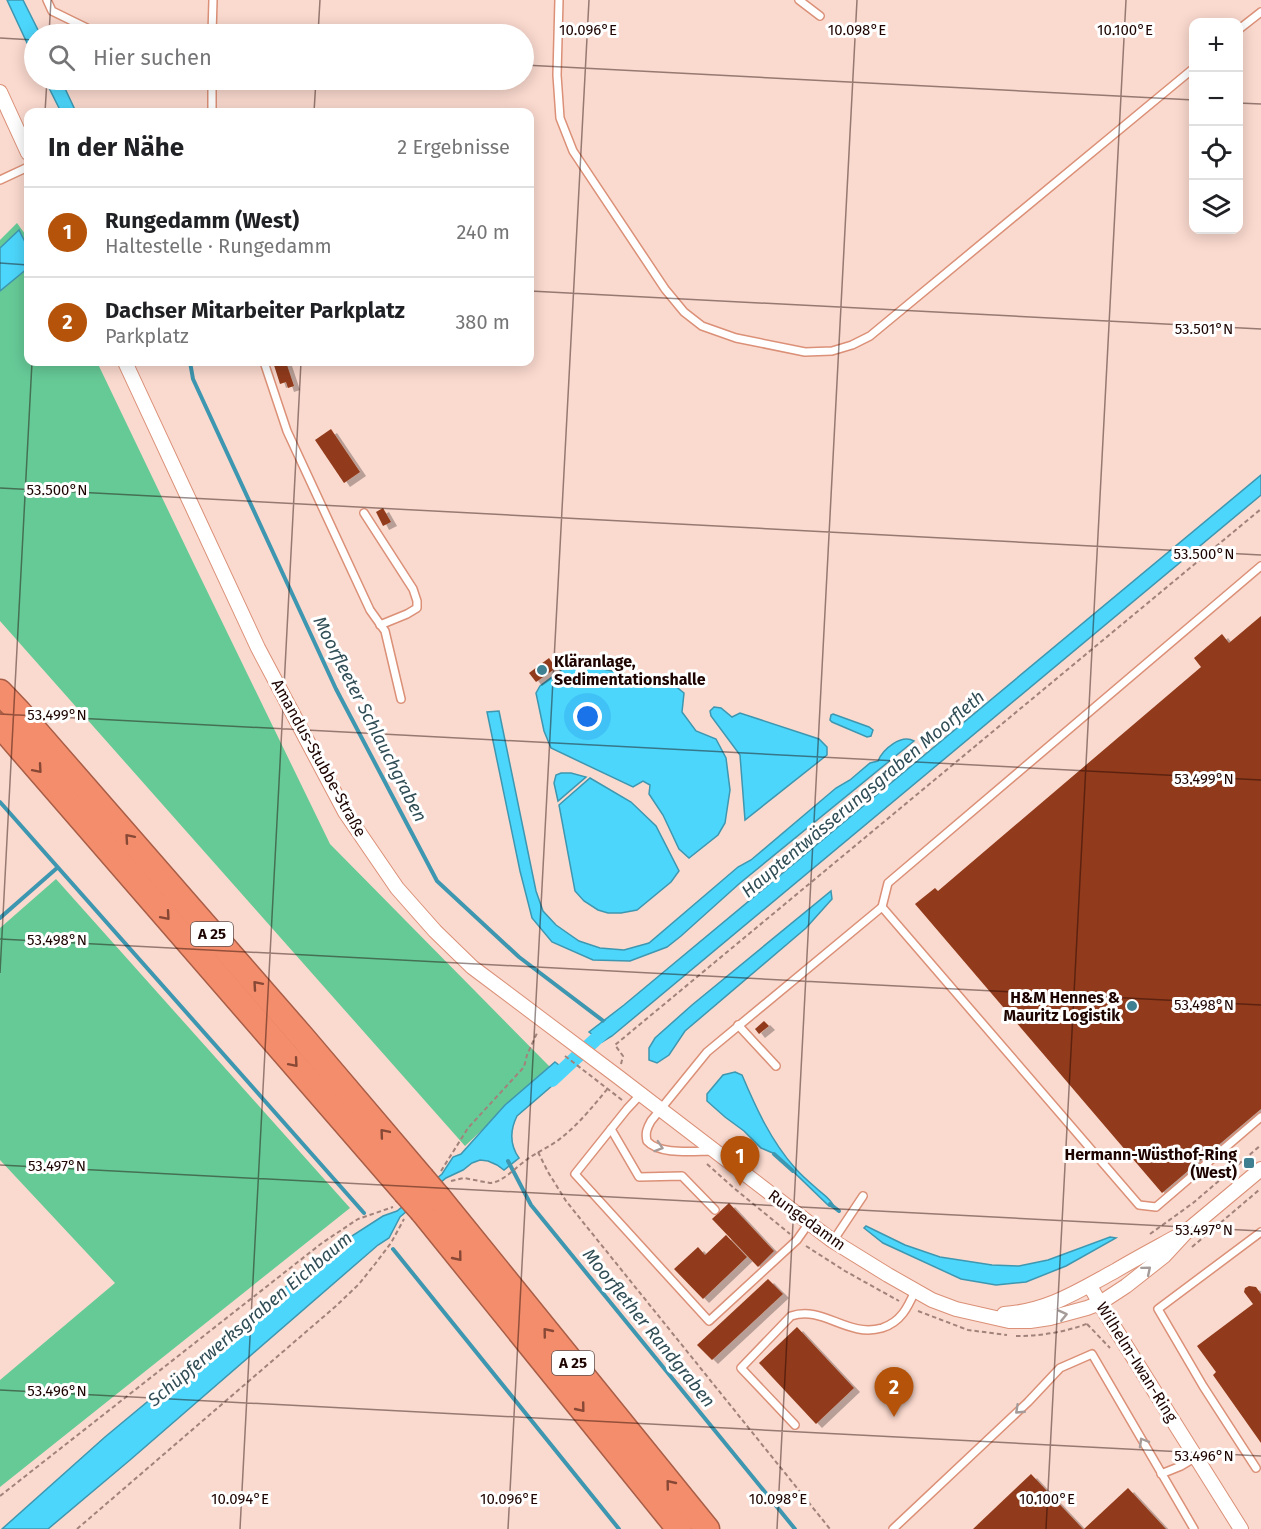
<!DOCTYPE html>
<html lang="de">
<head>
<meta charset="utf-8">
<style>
  :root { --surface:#fff; --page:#f2f2f2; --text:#202124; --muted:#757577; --line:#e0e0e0; --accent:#b45309 }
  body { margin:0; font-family:"Fira Sans",sans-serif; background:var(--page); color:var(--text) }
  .controls { position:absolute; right:18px; top:18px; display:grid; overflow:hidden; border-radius:12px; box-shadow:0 3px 15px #0003 }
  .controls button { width:54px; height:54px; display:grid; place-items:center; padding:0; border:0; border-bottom:2px solid var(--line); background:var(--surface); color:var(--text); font:30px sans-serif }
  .you { position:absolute; left:588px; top:717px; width:21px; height:21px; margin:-15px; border:4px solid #fff; border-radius:50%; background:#1a73e8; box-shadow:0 0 0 9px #1a73e833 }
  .badge { display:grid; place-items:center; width:39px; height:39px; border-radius:50%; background:var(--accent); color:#fff; font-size:20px; font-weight:700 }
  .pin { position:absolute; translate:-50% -50px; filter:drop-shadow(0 2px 3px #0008) }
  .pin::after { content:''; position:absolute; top:32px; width:21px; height:18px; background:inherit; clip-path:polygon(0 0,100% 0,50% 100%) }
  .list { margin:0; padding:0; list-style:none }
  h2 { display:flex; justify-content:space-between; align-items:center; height:78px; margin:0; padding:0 24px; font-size:26px }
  h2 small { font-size:20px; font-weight:400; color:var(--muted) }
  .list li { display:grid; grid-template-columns:39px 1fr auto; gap:18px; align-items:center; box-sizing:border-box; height:90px; padding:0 24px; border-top:2px solid var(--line) }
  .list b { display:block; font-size:22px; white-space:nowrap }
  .list p { margin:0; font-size:20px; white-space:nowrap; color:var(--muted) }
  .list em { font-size:20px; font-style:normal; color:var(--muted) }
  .icon { flex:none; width:33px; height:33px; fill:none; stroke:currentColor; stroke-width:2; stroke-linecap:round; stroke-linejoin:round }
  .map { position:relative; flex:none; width:1261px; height:1529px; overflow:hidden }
  .search { position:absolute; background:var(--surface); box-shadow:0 3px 15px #0003; left:24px; top:24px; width:510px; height:66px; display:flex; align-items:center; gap:15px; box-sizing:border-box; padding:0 21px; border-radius:33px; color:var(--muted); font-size:22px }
  .panel { position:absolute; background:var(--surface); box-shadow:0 3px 15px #0003; left:24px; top:108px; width:510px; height:258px; border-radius:12px }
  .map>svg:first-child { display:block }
  .green { fill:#66ca97 }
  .water { fill:#4cd6fb; stroke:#3e97b0; stroke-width:1.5 }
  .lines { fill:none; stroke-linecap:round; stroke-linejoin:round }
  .stream { stroke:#3e97b0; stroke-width:4 }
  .canal { stroke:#4cd6fb; stroke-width:14 }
  .building { fill:#913a1a; filter:url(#shadow) }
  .lane-casing { stroke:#db9077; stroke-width:10 }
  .street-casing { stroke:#db9077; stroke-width:16 }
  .highway-casing { stroke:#a85d46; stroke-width:27 }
  .path { stroke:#a1837b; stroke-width:2; stroke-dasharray:4.5 3; stroke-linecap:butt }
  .lane { stroke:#fff; stroke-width:7 }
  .street { stroke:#fff; stroke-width:14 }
  .highway { stroke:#f38d6b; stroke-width:24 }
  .highway-bridge-casing { stroke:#a85d46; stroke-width:27; stroke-linecap:butt }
  .highway-bridge { stroke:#f38d6b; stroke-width:24 }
  .oneway { stroke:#884836 }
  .oneway2 { stroke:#a59b99 }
  .ticks { fill:none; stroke:#1d0400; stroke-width:1.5; stroke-opacity:0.45 }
  .poi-dot { fill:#3e7f92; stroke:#fff; stroke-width:2 }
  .labels { text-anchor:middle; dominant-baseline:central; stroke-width:6; stroke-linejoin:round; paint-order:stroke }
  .shield { fill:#fff; stroke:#614f4c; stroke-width:1.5 }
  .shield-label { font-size:15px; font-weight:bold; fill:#1d0400 }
  .poi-label { font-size:16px; font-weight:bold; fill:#1d0400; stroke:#fff; text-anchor:end }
  .street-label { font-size:16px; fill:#1d0400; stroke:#fff }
  .water-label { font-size:18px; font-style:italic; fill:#304d56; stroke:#fff }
  .ticks-label { font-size:15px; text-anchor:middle; fill:#1d0400; stroke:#fff; stroke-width:6; stroke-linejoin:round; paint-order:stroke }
</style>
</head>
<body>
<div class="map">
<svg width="1261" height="1529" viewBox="0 0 1261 1529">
  <defs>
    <filter id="shadow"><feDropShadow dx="6" dy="4" stdDeviation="0" flood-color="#0004"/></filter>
  </defs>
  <rect width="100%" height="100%" fill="#fad9ce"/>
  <g class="green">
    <path d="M17,223l11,15v10l-9,-17 -19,17v-8z"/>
    <path d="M28,268v94h69l95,198 138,284 220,223 -45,38 -21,23 -19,18 -465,-525v-330z"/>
    <path d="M56,879l294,329 -350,279v-107l115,-97 -115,-123v-232z"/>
  </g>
  <g class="water">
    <path d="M7,0h16l17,34h-6v24z"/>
    <path d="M45,80h16l15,32h-15z"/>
    <path d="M19,230l9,18v20l-28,23v-43z"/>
    <path d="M1261,475v20l-649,541 -10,6 -13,-10 35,-27z"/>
    <path d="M572,662l102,23 10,8 -2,19 14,19 20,8 10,19 4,32 -5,33 -7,12 -29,23 -10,-9 -16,-34 -14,-21 1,-9 -7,-4 -10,6 -82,-39 -7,-17 -8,-38 4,-7z"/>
    <path d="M714,707l7,1 11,9 8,-4 79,26 8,8v8l-82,65 -5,-65 -29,-39 -1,-5z"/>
    <path d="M499,711l37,180 7,20 13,14 23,16 21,7 24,2 25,-7 89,-76 13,-7 85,-72 14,-8 20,-17 8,-2c5,-12 23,-27 36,-20l-174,142 -59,53 -14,11 -37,14 -37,-1 -41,-18 -20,-24 -12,-47 -33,-159z"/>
    <path d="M833,714l36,13 4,3 -2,6 -4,1 -35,-15 -2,-2 1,-5z"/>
    <path d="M561,773h10l15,4 -28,24 -4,-18 2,-8z"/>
    <path d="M590,778l41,24 25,24 23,45 -8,11 -34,28 -16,3h-13l-10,-3 -14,-9 -9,-10 -16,-86z"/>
    <path d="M831,891l1,8 -26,29 -121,103 -16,24 -12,8 -8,-3v-12l6,-10 37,-33z"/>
    <path d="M555,1062l13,10 -51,44c-7,14 -7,29 2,42l-15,12 -7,-5 -9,-4 -8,-1 -8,3 -9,7 -17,8 -46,39 -11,21 -11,7 -248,215 -82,69h-46l103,-92 225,-187 53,-34 14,-5 45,-37 11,-17 8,-3 44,-49z"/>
    <path d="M735,1072l7,3c14,33 29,66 53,93 6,7 13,13 20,19 7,7 16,11 19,20l-5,-1 -54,-52 -14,-6 -17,-17 -19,-14 -18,-16v-7l16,-19z"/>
    <path d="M866,1226l39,19 35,12 52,8 27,1 29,-6 62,-23 6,1 -50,28 -40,16 -30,3 -35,-6 -78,-36 -19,-15z"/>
  </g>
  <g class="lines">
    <g class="stream">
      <path d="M190,362l3,17 143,310 101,192 82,76 87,66"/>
      <path d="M0,802l364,411"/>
      <path d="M0,918l57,-50"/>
      <path d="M774,1154l19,17"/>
      <path d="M508,1161l23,44 264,324"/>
      <path d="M830,1204l9,7"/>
      <path d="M393,1249l226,280"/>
    </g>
    <path class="canal" d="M552,1080l58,-54"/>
  </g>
  <g class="building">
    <path d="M273,362h13l8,24 -6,2 -2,-6 -6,2z"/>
    <path d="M331,429l29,43 -16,11 -29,-43z"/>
    <path d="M383,508l8,14 -8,4 -7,-14z"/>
    <path d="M1261,616v493l-99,84 -247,-289 20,-16 3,3 263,-224 -7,-9 28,-24 7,9z"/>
    <path d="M549,658l7,10 -20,14 -7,-9z"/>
    <path d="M764,1021l5,5 -10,8 -4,-5z"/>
    <path d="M729,1203l45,48 -16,16 -46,-48z"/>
    <path d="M726,1235l21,22 -44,42 -29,-30 24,-22 7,8z"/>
    <path d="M768,1279l15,15 -71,66 -15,-15z"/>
    <path d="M1249,1286l7,1 5,7v149l-48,-68 3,-3 -19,-26 56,-42 -9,-12 1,-4z"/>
    <path d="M797,1327l57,61 -38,36 -57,-61z"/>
    <path d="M1031,1474l52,55h-110z"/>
    <path d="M1128,1488l38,41h-82z"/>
  </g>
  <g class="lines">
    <defs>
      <g id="lane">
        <path d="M47,0l5,11 47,23"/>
        <path d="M559,0l-2,75 3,43 13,33 92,138 19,23 18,14 34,12 69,14 27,-1 20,-6 18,-9 324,-268"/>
        <path d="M799,0l21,16"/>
        <path d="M1238,30l23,-18"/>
        <path d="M212,34l1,-34"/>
        <path d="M212,80v32"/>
        <path d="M0,180l28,-13"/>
        <path d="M264,362l23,69 83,179 15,21 16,68"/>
        <path d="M364,513l49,76 4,12v7l-10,6 -27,11"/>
        <path d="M1261,566l-373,317 -6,24 257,298 17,2 105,-90"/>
        <path d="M738,1025l38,41"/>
        <path d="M641,1094l-14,15 -52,65 134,147 88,-81 12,-17"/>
        <path d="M611,1129l28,48 43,-1 33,34"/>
        <path d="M712,1151c-19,0 -53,4 -65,-10 -2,-8 0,-13 4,-20l56,-69 175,-145"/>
        <path d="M833,1241l30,-45"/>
        <path d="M795,1425l-54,-57 50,-52c32,-11 56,22 91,12 19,-6 26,-21 33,-37"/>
        <path d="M1256,1468l-53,-82 -45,-77 103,-77"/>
        <path d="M1161,1474l20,-8 15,-9"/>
        <path d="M893,1529l135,-127 32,-34 32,-14 102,175"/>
      </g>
      <g id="street">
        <path d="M0,92l28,61"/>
        <path d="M125,362l133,286 87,164 52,76 38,43 37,36 145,109 192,147 24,18 55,34 44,25 24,9 53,12h21l20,-3 37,-10 13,-5 26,-17 38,-30 24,-26 73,-61"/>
        <path d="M1090,1286l16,28 135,215"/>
        <path d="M1004,1314c44,-3 74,-23 111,-43 20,-12 41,-23 61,-34"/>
      </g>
      <g id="highway">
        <path d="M0,692l19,20 284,326 119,140"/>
        <path d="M0,725l405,467"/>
        <path d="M439,1198l268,331"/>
        <path d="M422,1211l257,318"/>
      </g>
    </defs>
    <use href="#lane" class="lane-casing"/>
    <use href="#street" class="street-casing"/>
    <use href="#highway" class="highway-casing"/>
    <g class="path">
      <path d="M565,1056l57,44"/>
      <path d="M621,1064l2,-8 -8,-11 646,-536"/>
      <path d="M538,1152l10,20 18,29 264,328"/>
      <path d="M707,1164l28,25 55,45"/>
      <path d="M441,1171l27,-43 56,-61 3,-12 10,-22"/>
      <path d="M451,1181l13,-3 26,5c13,-1 25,-15 35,-22 11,-9 25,-14 36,-23 18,-14 33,-33 48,-51"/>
      <path d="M1150,1234l43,-31 68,-58"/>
      <path d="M806,1246l39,25 54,30"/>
      <path d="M1192,1247l67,-57"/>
      <path d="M918,1311l50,19 39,5"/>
      <path d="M1087,1324l23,24"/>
      <path d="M1016,1336c25,0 50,-4 73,-13"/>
      <path d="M0,1496l322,-253 36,-24 35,-12"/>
      <path d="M77,1529l259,-223 23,-22 16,-20 16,-21 13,-24"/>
    </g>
    <use href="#lane" class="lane"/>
    <use href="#street" class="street"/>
    <use href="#highway" class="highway"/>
    <defs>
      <g id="highway-bridge">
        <path d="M422,1178l17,20"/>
        <path d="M405,1192l17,19"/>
      </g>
    </defs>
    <use href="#highway-bridge" class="highway-bridge-casing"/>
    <use href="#highway-bridge" class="highway-bridge"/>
  </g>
  <defs><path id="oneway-chevron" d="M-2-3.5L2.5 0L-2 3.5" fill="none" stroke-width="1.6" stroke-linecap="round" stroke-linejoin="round" transform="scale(1.5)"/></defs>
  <g class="oneway">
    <use href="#oneway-chevron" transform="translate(38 769) rotate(49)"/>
    <use href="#oneway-chevron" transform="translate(129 838) rotate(-131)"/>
    <use href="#oneway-chevron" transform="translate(166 916) rotate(49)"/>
    <use href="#oneway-chevron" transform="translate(257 985) rotate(-131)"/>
    <use href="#oneway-chevron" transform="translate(294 1063) rotate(49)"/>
    <use href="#oneway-chevron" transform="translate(384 1133) rotate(-130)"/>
    <use href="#oneway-chevron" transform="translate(458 1257) rotate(51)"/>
    <use href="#oneway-chevron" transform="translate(547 1332) rotate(-129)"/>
    <use href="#oneway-chevron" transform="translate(581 1408) rotate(51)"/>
    <use href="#oneway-chevron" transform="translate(670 1484) rotate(-129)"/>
  </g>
  <g class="oneway2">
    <use href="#oneway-chevron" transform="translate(659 1147) rotate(18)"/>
    <use href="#oneway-chevron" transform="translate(1147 1270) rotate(-40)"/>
    <use href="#oneway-chevron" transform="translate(1063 1315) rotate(-13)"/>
    <use href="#oneway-chevron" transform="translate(1019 1410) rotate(137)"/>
    <use href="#oneway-chevron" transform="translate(1143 1442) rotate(-120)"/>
  </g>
  <path class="ticks" d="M49,34l2,-34M318,34l2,-34M0,38l34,2M524,65l670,35M1238,103l23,1M45,112l2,-32M314,112l2,-32M0,263l28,2M530,291l731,38M0,488l1261,67M0,714l1261,66M0,939l1261,66M0,973l32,-611M0,1165l1261,66M0,1390l1261,66M240,1529l61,-1167M508,1529l81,-1529M777,1529l80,-1529M1046,1529l80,-1529"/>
  <g class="poi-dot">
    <circle cx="542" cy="670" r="6"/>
    <circle cx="1132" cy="1006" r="6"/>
    <rect x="1243" y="1157" width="12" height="12" rx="3"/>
  </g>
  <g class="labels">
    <g class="shield">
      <rect x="191" y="922" width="42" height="24" rx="4.5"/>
      <rect x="552" y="1351" width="42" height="24" rx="4.5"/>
    </g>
    <g class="shield-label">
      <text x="212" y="934">A 25</text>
      <text x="573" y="1363">A 25</text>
    </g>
    <g class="poi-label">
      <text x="554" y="661" text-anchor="start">Kläranlage,<tspan x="554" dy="18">Sedimentationshalle</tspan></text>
      <text x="1120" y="997">H&amp;M Hennes &amp;<tspan x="1120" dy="18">Mauritz Logistik</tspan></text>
      <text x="1237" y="1154">Hermann-Wüsthof-Ring<tspan x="1237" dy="18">(West)</tspan></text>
    </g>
    <g class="street-label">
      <text transform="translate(319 758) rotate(61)">Amandus-Stubbe-Straße</text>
      <text transform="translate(807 1220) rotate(36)">Rungedamm</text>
      <text transform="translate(1137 1362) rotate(58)">Wilhelm-Iwan-Ring</text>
    </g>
    <g class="water-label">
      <text transform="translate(370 719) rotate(63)">Moorfleeter Schlauchgraben</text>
      <text transform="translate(863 794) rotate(-40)">Hauptentwässerungsgraben Moorfleth</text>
      <text transform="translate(250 1319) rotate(-40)">Schüpferwerksgraben Eichbaum</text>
      <text transform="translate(649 1328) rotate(51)">Moorflether Randgraben</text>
    </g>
  </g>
  <g class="ticks-label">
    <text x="588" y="35">10.096°E</text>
    <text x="857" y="35">10.098°E</text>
    <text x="1125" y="35">10.100°E</text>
    <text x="1204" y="334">53.501°N</text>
    <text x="57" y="495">53.500°N</text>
    <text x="1204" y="559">53.500°N</text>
    <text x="57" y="720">53.499°N</text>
    <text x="1204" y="784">53.499°N</text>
    <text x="57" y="945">53.498°N</text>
    <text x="1204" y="1010">53.498°N</text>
    <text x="57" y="1171">53.497°N</text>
    <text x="1204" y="1235">53.497°N</text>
    <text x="57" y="1396">53.496°N</text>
    <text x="1204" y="1461">53.496°N</text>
    <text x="240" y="1504">10.094°E</text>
    <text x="509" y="1504">10.096°E</text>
    <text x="778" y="1504">10.098°E</text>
    <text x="1047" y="1504">10.100°E</text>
  </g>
</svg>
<div class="controls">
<button>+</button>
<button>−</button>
<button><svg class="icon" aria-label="locate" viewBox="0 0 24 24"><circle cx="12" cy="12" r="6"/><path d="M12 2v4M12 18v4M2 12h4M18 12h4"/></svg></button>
<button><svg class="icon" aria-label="layers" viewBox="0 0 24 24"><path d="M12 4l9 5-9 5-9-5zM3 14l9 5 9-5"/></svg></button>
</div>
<div class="you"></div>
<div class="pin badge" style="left:740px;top:1186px">1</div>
<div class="pin badge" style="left:894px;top:1417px">2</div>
<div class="search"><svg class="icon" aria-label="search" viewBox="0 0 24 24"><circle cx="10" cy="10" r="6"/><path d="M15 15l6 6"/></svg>Hier suchen</div>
<section class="panel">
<h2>In der Nähe<small>2 Ergebnisse</small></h2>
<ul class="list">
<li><span class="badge">1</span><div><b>Rungedamm (West)</b><p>Haltestelle · Rungedamm</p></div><em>240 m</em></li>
<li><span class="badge">2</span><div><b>Dachser Mitarbeiter Parkplatz</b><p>Parkplatz</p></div><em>380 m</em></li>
</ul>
</section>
</div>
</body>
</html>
